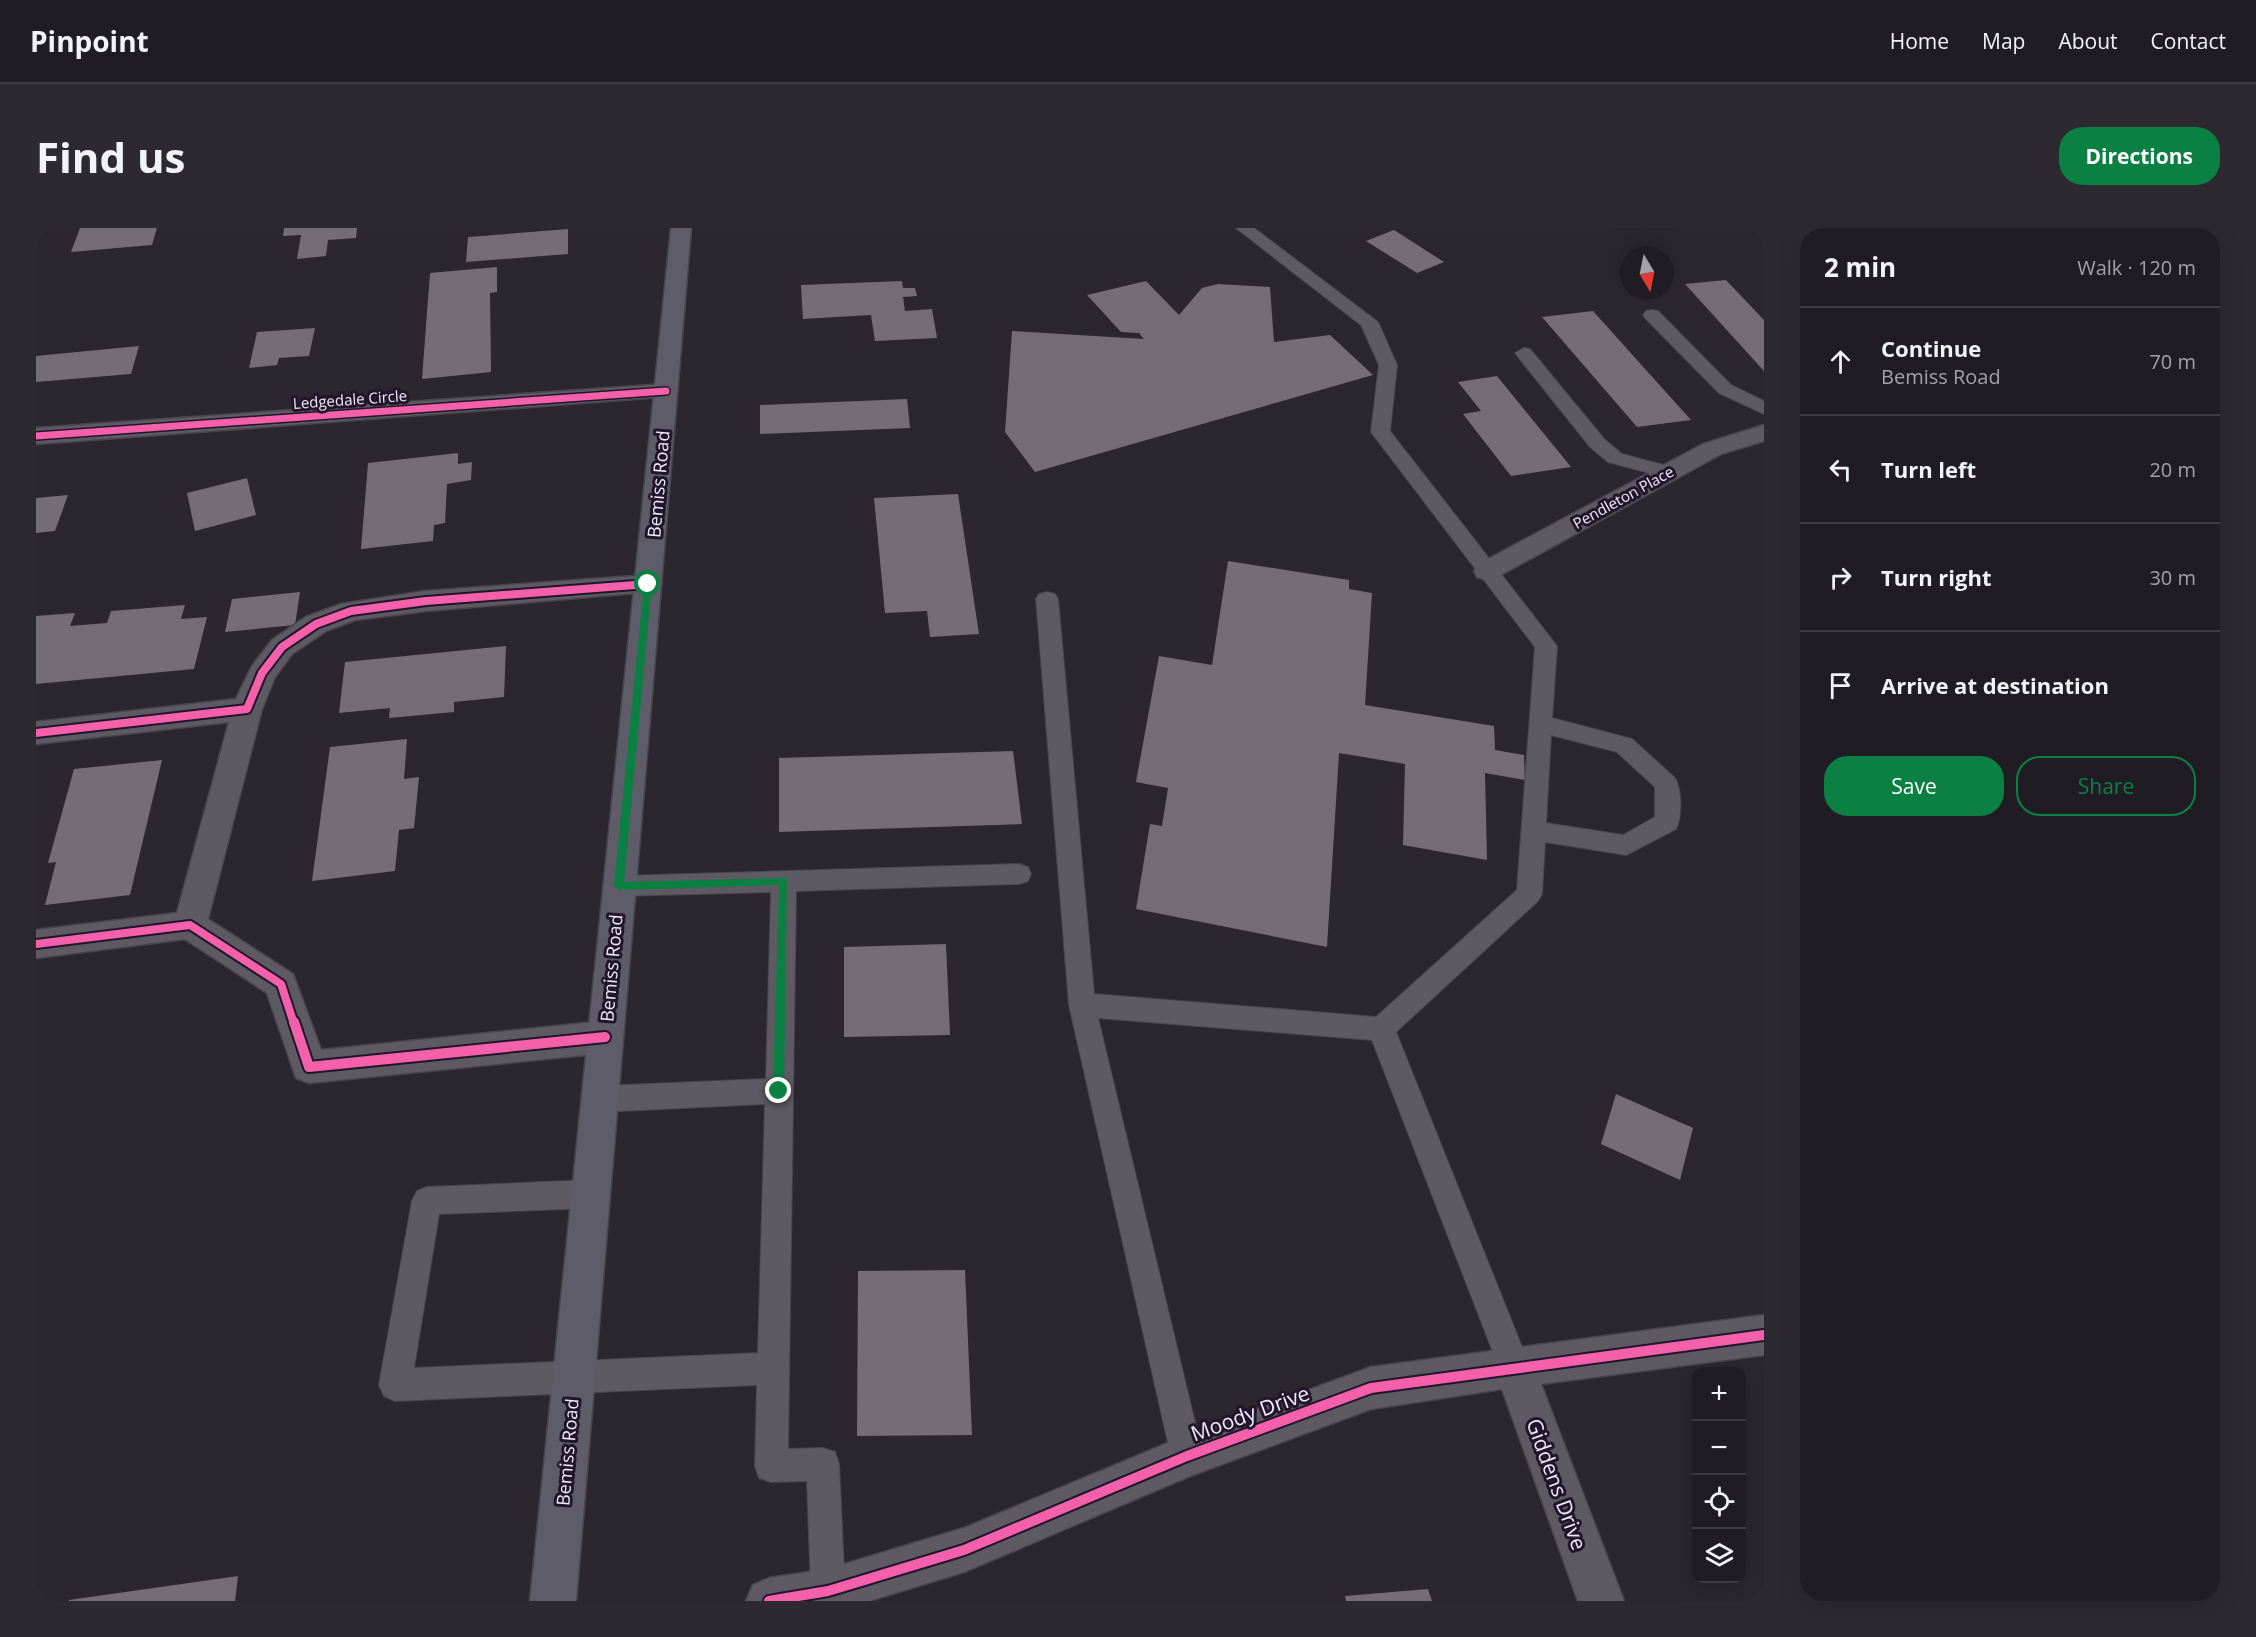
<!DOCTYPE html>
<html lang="en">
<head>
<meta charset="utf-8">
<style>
  :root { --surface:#201c24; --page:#2d2931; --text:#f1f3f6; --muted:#a2a1a6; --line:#3d3a41; --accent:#0b8043 }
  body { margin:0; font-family:"Open Sans",sans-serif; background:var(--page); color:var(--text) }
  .controls { position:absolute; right:18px; bottom:18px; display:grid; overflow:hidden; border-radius:12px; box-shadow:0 6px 24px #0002 }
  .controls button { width:54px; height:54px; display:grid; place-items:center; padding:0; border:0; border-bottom:2px solid var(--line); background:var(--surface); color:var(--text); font:30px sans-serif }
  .compass { position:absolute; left:1584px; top:18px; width:54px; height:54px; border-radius:50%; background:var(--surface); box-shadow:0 6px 24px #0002; rotate:170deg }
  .stop { position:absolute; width:18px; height:18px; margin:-14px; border:4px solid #0b8043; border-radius:50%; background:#fff }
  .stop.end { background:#0b8043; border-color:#fff; box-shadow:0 2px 6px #0008 }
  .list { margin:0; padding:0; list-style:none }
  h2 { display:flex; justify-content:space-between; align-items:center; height:78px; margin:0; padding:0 24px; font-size:26px }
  h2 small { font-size:20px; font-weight:400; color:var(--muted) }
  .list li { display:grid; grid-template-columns:39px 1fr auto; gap:18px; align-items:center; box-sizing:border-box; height:108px; padding:0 24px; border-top:2px solid var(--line) }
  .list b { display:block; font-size:22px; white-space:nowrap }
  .list p { margin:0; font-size:20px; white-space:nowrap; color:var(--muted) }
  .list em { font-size:20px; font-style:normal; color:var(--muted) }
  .actions { display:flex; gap:12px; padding:18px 24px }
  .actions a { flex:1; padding:14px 0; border:2px solid var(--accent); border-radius:24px; text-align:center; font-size:21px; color:var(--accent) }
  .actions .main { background:var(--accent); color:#fff }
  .icon { flex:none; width:33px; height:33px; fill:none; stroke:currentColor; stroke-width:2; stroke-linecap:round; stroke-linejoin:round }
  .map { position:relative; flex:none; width:1728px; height:1373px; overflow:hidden; border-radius:24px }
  header { display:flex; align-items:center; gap:36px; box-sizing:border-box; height:84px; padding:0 30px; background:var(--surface); border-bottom:2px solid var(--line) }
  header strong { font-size:28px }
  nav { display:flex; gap:33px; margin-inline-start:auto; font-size:21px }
  .intro { display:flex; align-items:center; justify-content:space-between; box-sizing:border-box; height:144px; padding:0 36px }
  h1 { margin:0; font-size:42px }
  .button { padding:15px 27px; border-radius:24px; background:var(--accent); color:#fff; font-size:21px; font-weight:700 }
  main { display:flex; gap:36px; padding:0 36px }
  aside { flex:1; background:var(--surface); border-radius:24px; box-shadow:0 6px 24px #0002 }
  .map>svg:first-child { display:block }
  .building { fill:#756d75 }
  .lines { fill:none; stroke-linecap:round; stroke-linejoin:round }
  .service-casing { stroke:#48444d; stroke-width:2 }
  .minor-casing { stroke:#48444d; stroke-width:3 }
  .primary-casing { stroke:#48444d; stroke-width:3 }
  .service { fill:#5e5a63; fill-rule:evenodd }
  .minor { fill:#5e5a63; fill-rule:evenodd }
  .primary { fill:#5e5c69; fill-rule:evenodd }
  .cycleway-far2-casing { stroke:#20172b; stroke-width:10 }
  .cycleway-far1-casing { stroke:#20172b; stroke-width:12 }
  .cycleway-casing { stroke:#20172b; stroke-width:14 }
  .cycleway-far2 { stroke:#f560ab; stroke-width:7 }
  .cycleway-far1 { stroke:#f560ab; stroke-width:8 }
  .cycleway { stroke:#f560ab; stroke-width:10 }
  .route { fill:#0b8043 }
  .labels { text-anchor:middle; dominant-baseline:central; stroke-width:6; stroke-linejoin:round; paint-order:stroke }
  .far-street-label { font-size:15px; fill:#f0eaf9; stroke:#20172b }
  .street-label { font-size:18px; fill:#f0eaf9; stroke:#20172b }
  .near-street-label { font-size:21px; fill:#f0eaf9; stroke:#20172b }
</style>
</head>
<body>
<header>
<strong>Pinpoint</strong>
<nav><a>Home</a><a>Map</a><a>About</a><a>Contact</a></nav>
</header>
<div class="intro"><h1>Find us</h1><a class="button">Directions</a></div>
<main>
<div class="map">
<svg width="1728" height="1373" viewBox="0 0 1728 1373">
  <rect width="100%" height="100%" fill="#2b2630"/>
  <g class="building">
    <path d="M44,0h77l-5,17 -81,7z"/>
    <path d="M248,0h73l-1,10 -28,2 -2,16 -29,3 4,-24 -18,1z"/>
    <path d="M532,1v25l-102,8 2,-25z"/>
    <path d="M1358,2l50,32 -27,11 -51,-32z"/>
    <path d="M461,39v25l-7,1 1,79 -69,7 8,-106z"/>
    <path d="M1690,52l38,40v51l-79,-87z"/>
    <path d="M866,53l1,7h12l2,8 -14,1 2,14 27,-2 5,29 -62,3 -4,-26 -68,4 -2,-34z"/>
    <path d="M1110,53l33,34 23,-27 16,-4 52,3 4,55 56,-7 43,40 -338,97 -30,-40 7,-101 132,8 -5,-6 -18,-1 -34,-37z"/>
    <path d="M1557,83l98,109 -54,7 -95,-110z"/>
    <path d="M279,100l-6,28 -30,2 -2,7 -28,3 8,-36z"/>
    <path d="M103,118l-8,28 -95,8v-26z"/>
    <path d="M1461,148l74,91 -60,9 -48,-62 18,-3 -23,-29z"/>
    <path d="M871,171l3,29 -150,6v-29z"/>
    <path d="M422,225v11l14,-2 -1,18 -24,4 -2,39 -11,2 -1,16 -72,8 7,-86z"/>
    <path d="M211,250l9,37 -61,16 -8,-38z"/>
    <path d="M922,266l21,140 -49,3 -3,-26 -42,2 -11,-115z"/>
    <path d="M32,267l-13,36 -19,2v-35z"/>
    <path d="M1192,333l121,19v9l23,4 -7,112 129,21 1,24 29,5 1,25 -40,-7 2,87 -84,-15 2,-81 -66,-11 -12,194 -191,-38 14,-85 12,2 6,-38 -32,-6 23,-126 53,9z"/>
    <path d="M264,364l-5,33 -70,7 7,-33z"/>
    <path d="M149,377l-4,14 26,-2 -13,52 -158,15v-68l39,-3 -5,13 37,-3 4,-12z"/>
    <path d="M470,418l-2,51 -50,5v10l-65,6 1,-10 -51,5 6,-51z"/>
    <path d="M371,511l-3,40 15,-2 -5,51 -15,2 -4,41 -83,10 18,-134z"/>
    <path d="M977,523l9,73 -243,8v-74z"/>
    <path d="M126,532l-32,135 -85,10 11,-43 -8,1 26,-94z"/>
    <path d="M910,716l4,91 -106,2v-90z"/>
    <path d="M1580,866l77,34 -13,52 -79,-36z"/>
    <path d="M929,1042l7,165 -115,1 1,-165z"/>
    <path d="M202,1348l-3,25h-166v-1z"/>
    <path d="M1392,1361l4,12h-86l-1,-5z"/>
  </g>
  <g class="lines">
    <defs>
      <g id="service">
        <path d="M1200,0h18l124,94 19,43 -7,66 167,215 -5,72 80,21 43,39c7,12 7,39 1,51l-50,26 -81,-13 -3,52 -4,7 -142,131 134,335 -5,11 -11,5 -11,-5 -131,-338 -274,-22 105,438 -4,12 -12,4 -12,-4 -4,-12 -102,-451 -33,-406 3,-5 8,-2 8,2 3,5 36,395 282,23 141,-127 18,-243 -164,-215 8,-67 -18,-40zM1515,507l66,17 38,35v30l-32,18 -77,-12z"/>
        <path d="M1616,82l6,1 73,74 33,16v13l-45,-21 -73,-74 -3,-4 3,-4z"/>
        <path d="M1488,120l6,1 74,90 18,15 53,14 3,4 -3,4 -7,2 -60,-16 -18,-15 -75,-94z"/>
        <path d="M983,636l9,3 3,7 -3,7 -9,3 -223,7 -8,558 35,-1 12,4 4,12 6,127 -4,10h-26l-4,-10 -4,-110 -36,1 -12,-4 -4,-12 2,-81 -362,16 -11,-5 -5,-11 33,-184 5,-10 10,-4 164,-7 10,4 5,10 -5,10 -10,4 -152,6 -25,154 344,-15 7,-249 -164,8 -10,-4 -4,-9 4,-9 10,-4 165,-7 5,-187 -152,4 -9,-3 -4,-7 4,-7 9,-3z"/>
      </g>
      <g id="minor">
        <path d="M630,156l8,2 4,5 -4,5 -638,48v-16z"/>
        <path d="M1728,197v16l-43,13 -224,123 -10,3 -10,-3 -3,-6 3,-6 226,-121z"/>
        <path d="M612,347l10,2 4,7 -4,7 -232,20 -71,9 -29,11 -34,23 -17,23 -13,32 -54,210 85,55 28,76 284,-29 12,5 6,11 -6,11 -12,5 -296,30 -13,-5 -29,-85 -82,-54 -149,19v-28l141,-17 52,-191 -193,22v-22l200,-23 16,-33 20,-26 34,-23 35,-13 85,-13z"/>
        <path d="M1728,1087v40l-223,29 83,217h-46l-76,-212 -131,20 -181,67 -226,96 -95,29h-123l7,-16 16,-7 59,-9 136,-41 223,-93 184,-68z"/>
      </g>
      <path id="primary" d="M635,0h20l-115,1373h-46z"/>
    </defs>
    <use href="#service" class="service-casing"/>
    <use href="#minor" class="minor-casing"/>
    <use href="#primary" class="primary-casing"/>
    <use href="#service" class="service"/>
    <use href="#minor" class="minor"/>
    <use href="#primary" class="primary"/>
    <defs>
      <path id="cycleway-far2" d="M0,208l630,-45"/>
      <g id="cycleway-far1">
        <path d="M0,505l211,-24 15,-36 20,-26 34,-23 35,-13 75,-10 222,-17"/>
        <path d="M0,716l154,-19 91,59 13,40"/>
      </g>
      <g id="cycleway">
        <path d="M258,794l15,45 296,-30"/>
        <path d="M733,1373l59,-10 136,-41 223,-94 184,-68 393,-53"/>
      </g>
    </defs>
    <use href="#cycleway-far2" class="cycleway-far2-casing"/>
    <use href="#cycleway-far1" class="cycleway-far1-casing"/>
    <use href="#cycleway" class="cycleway-casing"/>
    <use href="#cycleway-far2" class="cycleway-far2"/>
    <use href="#cycleway-far1" class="cycleway-far1"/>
    <use href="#cycleway" class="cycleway"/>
  </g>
  <path class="route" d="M612,353l4,3 -28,298 163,-4 -3,213 -5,5 -6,-5 6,-206 -160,5 -5,-4 30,-302z"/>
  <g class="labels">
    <g class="far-street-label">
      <text transform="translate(314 171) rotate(-4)">Ledgedale Circle</text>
      <text transform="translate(1587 269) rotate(-29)">Pendleton Place</text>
    </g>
    <g class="street-label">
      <text transform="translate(622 256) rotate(-85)">Bemiss Road</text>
      <text transform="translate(575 740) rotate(-85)">Bemiss Road</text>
      <text transform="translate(531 1224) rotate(-85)">Bemiss Road</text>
    </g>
    <g class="near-street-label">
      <text transform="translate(1214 1185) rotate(-20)">Moody Drive</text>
      <text transform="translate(1521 1256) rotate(70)">Giddens Drive</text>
    </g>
  </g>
</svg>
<div class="controls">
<button>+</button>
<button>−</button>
<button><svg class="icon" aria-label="locate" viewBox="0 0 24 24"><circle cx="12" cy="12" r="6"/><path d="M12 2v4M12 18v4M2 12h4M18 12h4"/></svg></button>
<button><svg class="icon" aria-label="layers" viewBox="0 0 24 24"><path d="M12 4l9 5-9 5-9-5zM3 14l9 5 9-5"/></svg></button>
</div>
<svg class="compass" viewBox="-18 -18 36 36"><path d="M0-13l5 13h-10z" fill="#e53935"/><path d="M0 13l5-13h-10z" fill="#a2a1a6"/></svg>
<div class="stop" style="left:612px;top:356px"></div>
<div class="stop end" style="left:743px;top:863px"></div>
</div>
<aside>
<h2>2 min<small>Walk · 120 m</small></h2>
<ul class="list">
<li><svg class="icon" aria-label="ahead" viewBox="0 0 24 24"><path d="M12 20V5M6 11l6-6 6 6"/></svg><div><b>Continue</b><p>Bemiss Road</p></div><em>70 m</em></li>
<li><svg class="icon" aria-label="left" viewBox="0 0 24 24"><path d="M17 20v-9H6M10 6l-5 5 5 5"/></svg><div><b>Turn left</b></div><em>20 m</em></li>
<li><svg class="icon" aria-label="right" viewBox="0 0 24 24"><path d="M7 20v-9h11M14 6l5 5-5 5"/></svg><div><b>Turn right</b></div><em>30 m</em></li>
<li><svg class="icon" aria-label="arrive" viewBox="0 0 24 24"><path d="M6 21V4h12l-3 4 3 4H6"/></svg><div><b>Arrive at destination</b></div></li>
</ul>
<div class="actions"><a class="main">Save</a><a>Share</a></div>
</aside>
</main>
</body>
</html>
